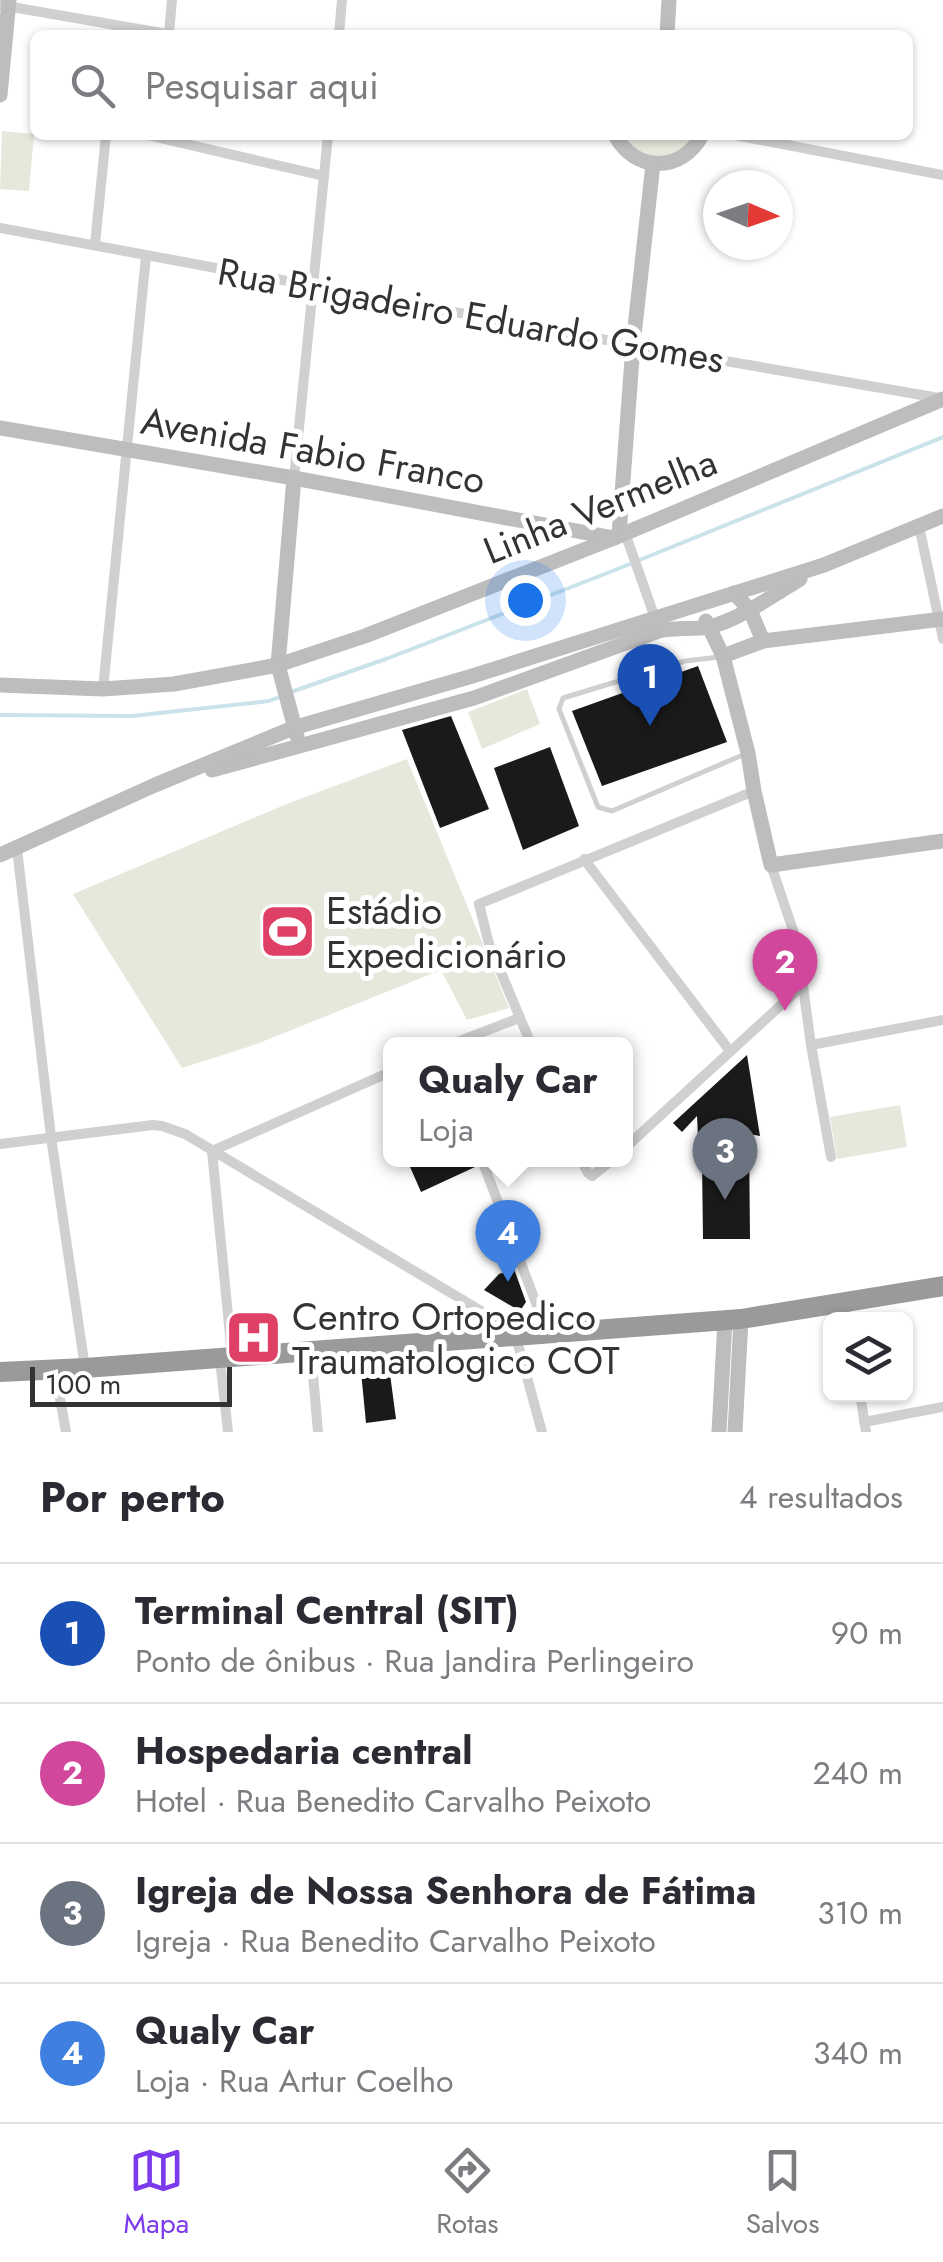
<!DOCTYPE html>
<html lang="pt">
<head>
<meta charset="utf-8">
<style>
  :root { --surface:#fff; --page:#f2f2f3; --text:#2b2b33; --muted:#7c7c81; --line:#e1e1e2; --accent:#7c3aed }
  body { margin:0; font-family:Jost,sans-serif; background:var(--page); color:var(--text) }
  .controls { position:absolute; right:30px; bottom:30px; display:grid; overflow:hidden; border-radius:15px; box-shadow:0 2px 8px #0004 }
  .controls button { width:90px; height:90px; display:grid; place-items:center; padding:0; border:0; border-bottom:2px solid var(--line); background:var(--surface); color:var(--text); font:50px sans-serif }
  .compass { position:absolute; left:703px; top:170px; width:90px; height:90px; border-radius:50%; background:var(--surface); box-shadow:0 2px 8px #0004; rotate:92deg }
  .scale { position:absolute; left:30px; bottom:25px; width:202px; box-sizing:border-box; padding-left:10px; border:5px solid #333; border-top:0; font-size:28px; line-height:35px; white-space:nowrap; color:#333; -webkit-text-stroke:8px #fff; paint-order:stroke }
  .you { position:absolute; left:525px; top:600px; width:35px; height:35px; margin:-25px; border:8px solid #fff; border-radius:50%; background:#1a73e8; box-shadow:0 0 0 15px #1a73e833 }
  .badge { display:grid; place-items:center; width:65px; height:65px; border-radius:50%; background:var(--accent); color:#fff; font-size:32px; font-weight:700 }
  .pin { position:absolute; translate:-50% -82px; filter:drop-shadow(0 2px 5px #0008) }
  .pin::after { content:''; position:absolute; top:52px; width:35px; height:30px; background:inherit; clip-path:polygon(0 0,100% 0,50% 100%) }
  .popup { position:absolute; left:383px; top:1037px; width:250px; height:130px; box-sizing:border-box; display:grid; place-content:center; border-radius:15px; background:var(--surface); filter:drop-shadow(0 2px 8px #0005); font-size:32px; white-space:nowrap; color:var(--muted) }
  .popup b { font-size:38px; color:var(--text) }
  .popup::after { content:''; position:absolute; left:50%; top:100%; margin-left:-20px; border:20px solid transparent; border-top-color:var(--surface) }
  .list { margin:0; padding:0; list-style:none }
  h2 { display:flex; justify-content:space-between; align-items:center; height:130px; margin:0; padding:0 40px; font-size:42px }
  h2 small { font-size:32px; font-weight:400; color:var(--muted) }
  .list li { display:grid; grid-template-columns:65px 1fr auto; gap:30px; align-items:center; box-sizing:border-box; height:140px; padding:0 40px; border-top:2px solid var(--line) }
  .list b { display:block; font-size:38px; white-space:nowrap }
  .list p { margin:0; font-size:32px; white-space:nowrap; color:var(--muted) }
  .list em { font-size:32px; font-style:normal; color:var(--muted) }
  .icon { flex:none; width:55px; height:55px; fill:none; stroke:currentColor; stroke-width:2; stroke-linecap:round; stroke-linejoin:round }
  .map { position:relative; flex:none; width:943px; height:1432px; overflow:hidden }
  .search { position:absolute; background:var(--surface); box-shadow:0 2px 8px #0004; left:30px; right:30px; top:30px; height:110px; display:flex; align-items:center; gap:25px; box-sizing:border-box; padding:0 35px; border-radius:15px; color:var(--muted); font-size:38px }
  .sheet { height:690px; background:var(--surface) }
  nav { display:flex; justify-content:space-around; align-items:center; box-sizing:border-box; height:140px; border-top:2px solid var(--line); background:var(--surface); font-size:28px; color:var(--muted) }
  nav a { display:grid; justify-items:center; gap:5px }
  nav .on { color:var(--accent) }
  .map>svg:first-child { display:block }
  .green { fill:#e5e9dc }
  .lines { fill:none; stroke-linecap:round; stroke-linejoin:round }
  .stream { stroke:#cae2e9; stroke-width:4 }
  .building { fill:#1a1a1a }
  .lane { stroke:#d0d0d0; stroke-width:5 }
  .street { stroke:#d0d0d0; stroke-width:10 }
  .secondary { stroke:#bdbdbd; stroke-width:15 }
  .highway { stroke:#9a9a9a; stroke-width:20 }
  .labels { text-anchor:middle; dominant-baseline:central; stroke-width:10; stroke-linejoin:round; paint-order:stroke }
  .street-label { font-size:38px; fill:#333; stroke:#fff }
  .poi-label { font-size:38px; fill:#333; stroke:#fff; text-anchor:start }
</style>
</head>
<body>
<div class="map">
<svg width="943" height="1432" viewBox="0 0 943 1432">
  <rect width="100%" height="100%" fill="#fff"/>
  <g class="green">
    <path d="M2,131l32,3 -5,57 -29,-2z"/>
    <path d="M621,135h76l-18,20 -34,3z"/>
    <path d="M527,689l13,35 -58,25 -14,-37z"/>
    <path d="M407,759l102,249 -42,12 -26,-50 -187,75 -72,23 -109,-174 216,-91z"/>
    <path d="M900,1105l7,42 -70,12 -7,-42z"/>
  </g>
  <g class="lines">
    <g class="stream">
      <path d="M291,692l95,-33 224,-87 333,-135"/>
      <path d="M0,715l132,1 137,-15 13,-5"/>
    </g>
  </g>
  <g class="building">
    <path d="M698,666l29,76 -125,44 -30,-75z"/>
    <path d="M451,716l38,93 -49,19 -38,-98z"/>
    <path d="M550,747l29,79 -56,24 -29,-82z"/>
    <path d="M747,1055l13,81 -11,-2 1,105h-47l-1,-76 6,1v-28l-10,1 -1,-21 -15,16 -9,-9z"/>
    <path d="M407,1160h66l2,7 -54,25z"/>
    <path d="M514,1269l12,33 -6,9 -36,-21 15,-16z"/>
    <path d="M388,1359l8,60 -30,4 -6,-62z"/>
  </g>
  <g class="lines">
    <path class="lane" d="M719,657l-34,4 -122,37 -4,11 39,98 14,4 133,-57"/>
    <g class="street">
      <path d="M0,5l173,30"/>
      <path d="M169,34l3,-34"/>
      <path d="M339,35l3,-35"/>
      <path d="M147,135l177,41"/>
      <path d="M735,135l208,40"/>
      <path d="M0,228l633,117 306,53"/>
      <path d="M95,244l11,-109"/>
      <path d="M294,478l34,-343"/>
      <path d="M919,526l24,113"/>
      <path d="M625,533l30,85"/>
      <path d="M103,689l43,-433"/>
      <path d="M17,849l34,288 34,231"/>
      <path d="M584,859l146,192"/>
      <path d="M771,865l26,77 14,103 20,112"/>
      <path d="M452,1044l67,-26"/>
      <path d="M531,1044l-42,-100 -10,-40 275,-113"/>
      <path d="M811,1045l132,-25"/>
      <path d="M0,1144l153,-19 9,1 23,8 333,199"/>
      <path d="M626,1147l177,-162"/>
      <path d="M212,1151l20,205"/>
      <path d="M212,1151l178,-79"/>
      <path d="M482,1160l66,175"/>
      <path d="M581,1160l7,13 4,3 20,-16"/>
      <path d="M844,1303l3,17"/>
      <path d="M516,1337l26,95"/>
      <path d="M311,1351l7,81"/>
      <path d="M220,1359l8,73"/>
      <path d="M55,1370l11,62"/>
      <path d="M860,1394l6,38"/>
      <path d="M864,1422l79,-15"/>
    </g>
    <g class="secondary">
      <path d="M667,35l2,-35"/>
      <path d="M0,95l9,-95"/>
      <path d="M615,135c20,38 67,38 87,0"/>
      <path d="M0,428l294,50 320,60"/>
      <path d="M294,478l-16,187 19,71"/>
      <path d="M619,535l14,-190 20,-181"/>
      <path d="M734,593l16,17 13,31"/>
      <path d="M706,621l17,35 25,97 6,38 17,74 172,-24"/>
      <path d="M723,656l40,-15 180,-22"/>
      <path d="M0,685l103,4 71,-5 104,-19 87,-29 249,-98 329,-139"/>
      <path d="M212,770l262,-72 185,-67c17,-4 34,-1 49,-4 29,-6 66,-32 92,-48"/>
      <path d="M0,855l155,-70 138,-57 176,-51 355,-112 119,-49"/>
      <path d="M719,1432l6,-112"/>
      <path d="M735,1432l6,-113"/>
    </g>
    <path class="highway" d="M0,1372l85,-4 656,-49 202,-33"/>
  </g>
  <defs>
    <symbol id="stadium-square" viewBox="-11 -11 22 22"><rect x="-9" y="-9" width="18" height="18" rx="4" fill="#df4065" stroke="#fff"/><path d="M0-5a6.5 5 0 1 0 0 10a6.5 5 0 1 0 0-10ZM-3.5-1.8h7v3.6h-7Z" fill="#fff"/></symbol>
    <symbol id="hospital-square" viewBox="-11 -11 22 22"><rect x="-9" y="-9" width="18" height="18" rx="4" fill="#df4065" stroke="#fff"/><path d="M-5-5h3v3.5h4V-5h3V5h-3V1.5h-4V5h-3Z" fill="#fff"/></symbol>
  </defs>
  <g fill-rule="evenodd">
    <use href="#stadium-square" x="256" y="900" width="63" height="63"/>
    <use href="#hospital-square" x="222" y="1306" width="63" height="63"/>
  </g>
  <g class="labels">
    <g class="street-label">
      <text transform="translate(471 315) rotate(10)">Rua Brigadeiro Eduardo Gomes</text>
      <text transform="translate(313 450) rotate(10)">Avenida Fabio Franco</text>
      <text transform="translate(600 506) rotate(-22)">Linha Vermelha</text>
    </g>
    <g class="poi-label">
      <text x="326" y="910">Estádio<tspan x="326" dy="44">Expedicionário</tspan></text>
      <text x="292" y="1316">Centro Ortopedico<tspan x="292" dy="44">Traumatologico COT</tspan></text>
    </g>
  </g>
</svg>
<div class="controls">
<button><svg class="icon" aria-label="layers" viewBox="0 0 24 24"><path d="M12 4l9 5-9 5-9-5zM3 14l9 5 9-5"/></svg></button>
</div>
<svg class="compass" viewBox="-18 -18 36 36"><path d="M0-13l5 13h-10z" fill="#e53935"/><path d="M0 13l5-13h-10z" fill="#7c7c81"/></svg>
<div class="scale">100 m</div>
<div class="you"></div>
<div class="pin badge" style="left:650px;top:726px;background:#1a4fb4">1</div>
<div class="pin badge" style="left:785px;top:1011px;background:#d1479c">2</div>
<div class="pin badge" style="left:725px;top:1200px;background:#6b7280">3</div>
<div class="pin badge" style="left:508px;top:1282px;background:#3f7fe0">4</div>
<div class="popup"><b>Qualy Car</b>Loja</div>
<div class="search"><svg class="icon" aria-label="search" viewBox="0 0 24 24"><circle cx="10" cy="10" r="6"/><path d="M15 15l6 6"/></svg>Pesquisar aqui</div>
</div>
<section class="sheet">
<h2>Por perto<small>4 resultados</small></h2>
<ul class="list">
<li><span class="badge" style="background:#1a4fb4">1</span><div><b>Terminal Central (SIT)</b><p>Ponto de ônibus · Rua Jandira Perlingeiro</p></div><em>90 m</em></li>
<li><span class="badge" style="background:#d1479c">2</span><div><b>Hospedaria central</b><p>Hotel · Rua Benedito Carvalho Peixoto</p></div><em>240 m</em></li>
<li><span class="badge" style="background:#6b7280">3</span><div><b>Igreja de Nossa Senhora de Fátima</b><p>Igreja · Rua Benedito Carvalho Peixoto</p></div><em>310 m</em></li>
<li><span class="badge" style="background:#3f7fe0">4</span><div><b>Qualy Car</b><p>Loja · Rua Artur Coelho</p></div><em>340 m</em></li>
</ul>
</section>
<nav>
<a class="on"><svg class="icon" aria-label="map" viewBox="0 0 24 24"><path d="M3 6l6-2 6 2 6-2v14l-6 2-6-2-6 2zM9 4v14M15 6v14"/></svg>Mapa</a>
<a><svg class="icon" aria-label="directions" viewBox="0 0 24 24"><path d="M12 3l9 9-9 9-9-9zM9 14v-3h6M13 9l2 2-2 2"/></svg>Rotas</a>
<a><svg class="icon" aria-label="saved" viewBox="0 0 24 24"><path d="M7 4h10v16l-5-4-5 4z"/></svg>Salvos</a>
</nav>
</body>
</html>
